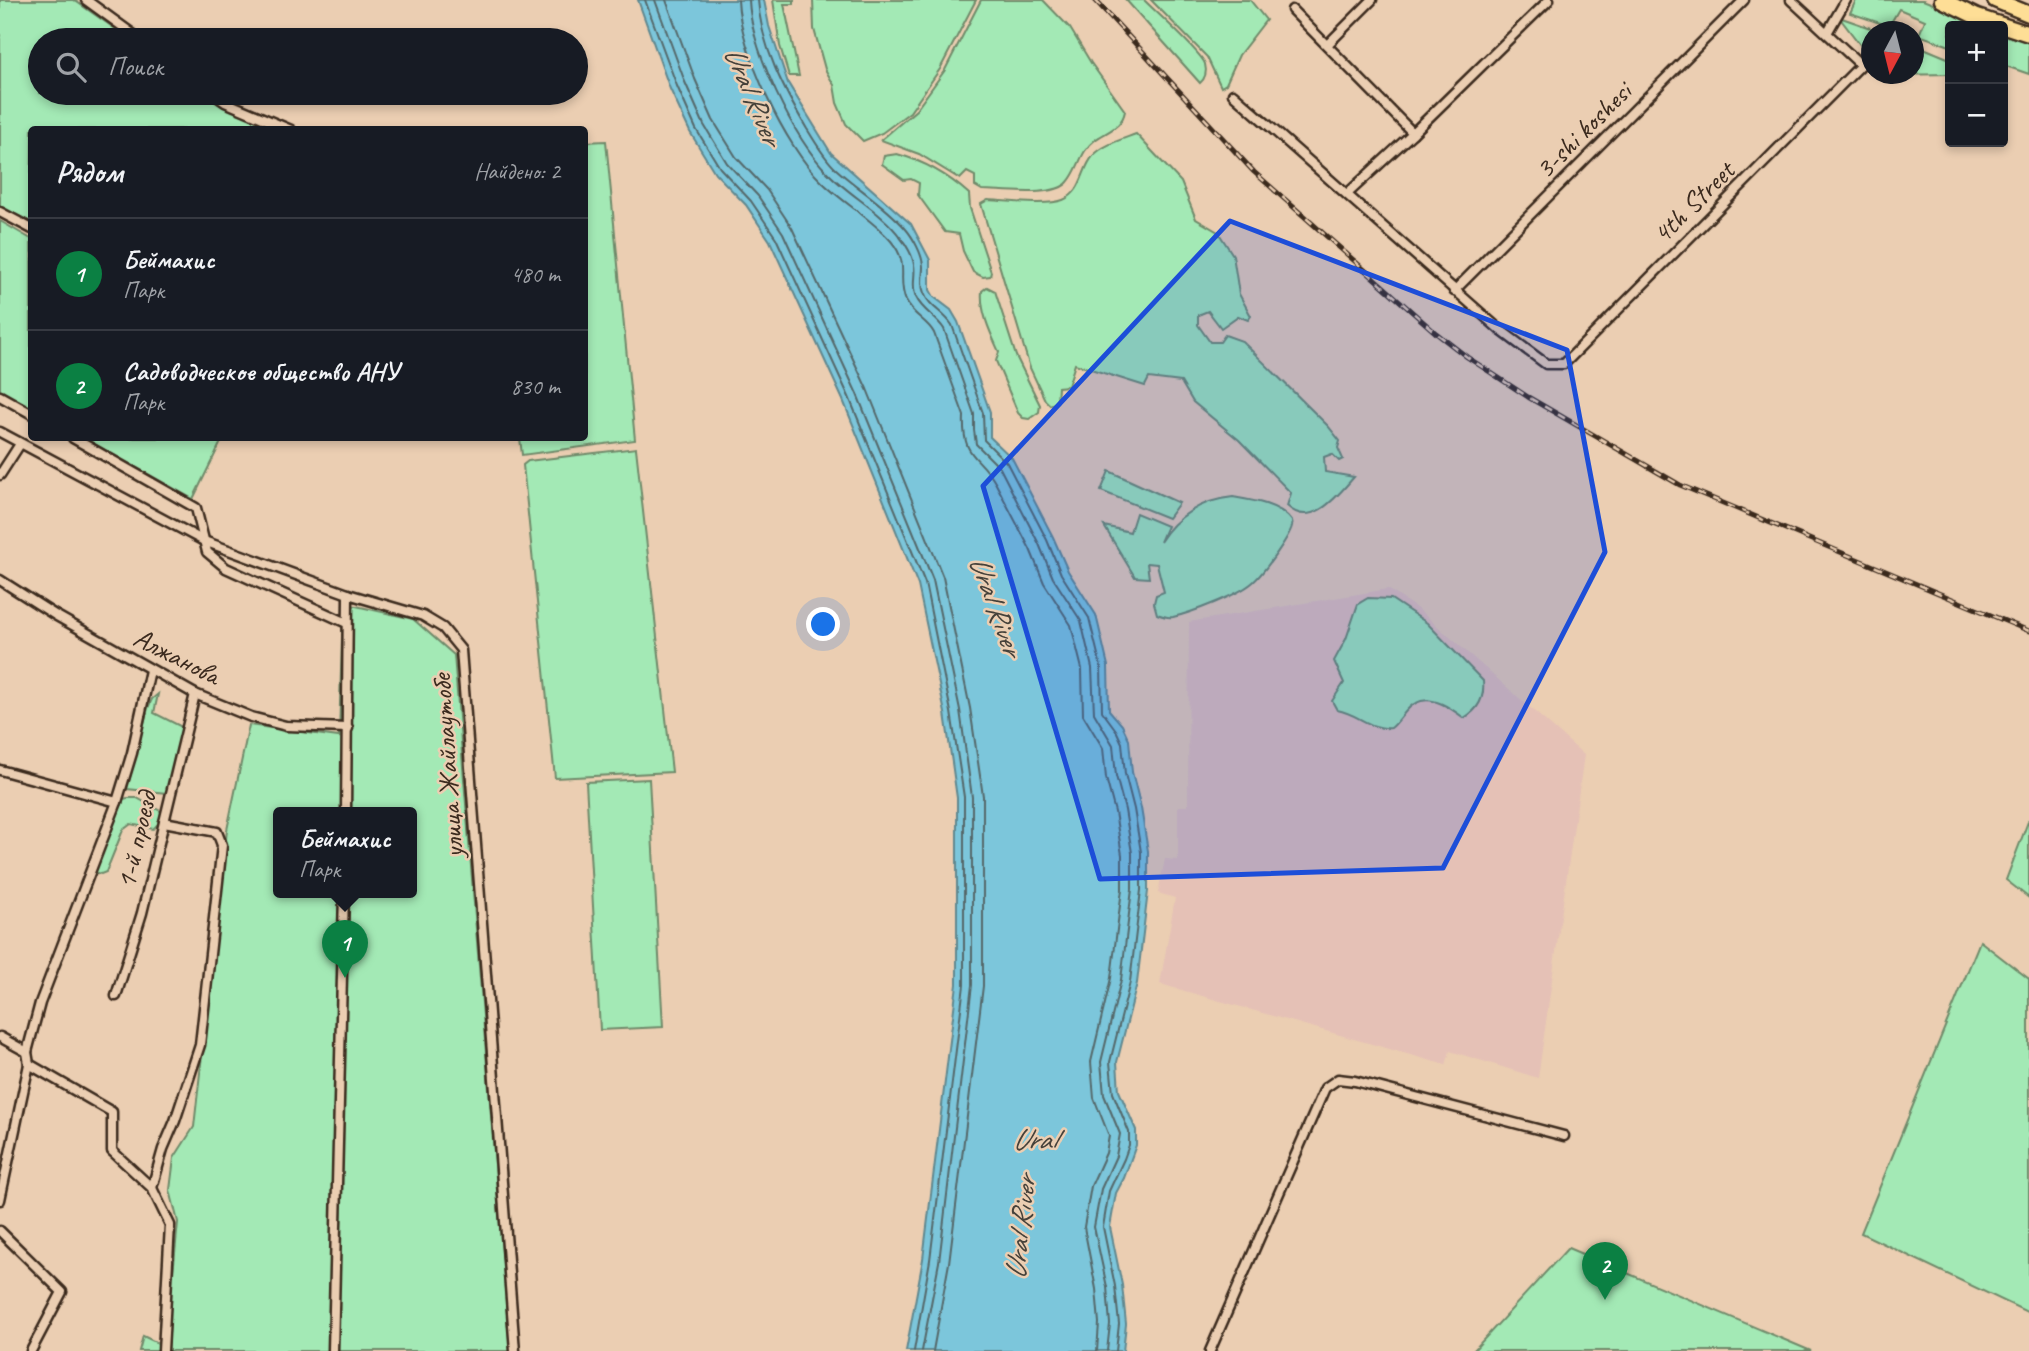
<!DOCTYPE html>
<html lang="ru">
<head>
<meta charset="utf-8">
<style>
  :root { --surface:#171b24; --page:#242831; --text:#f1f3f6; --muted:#9ea1a6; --line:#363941; --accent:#0b8043 }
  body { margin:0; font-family:Caveat,sans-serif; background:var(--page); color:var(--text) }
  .controls { position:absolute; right:21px; top:21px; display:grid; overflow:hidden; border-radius:7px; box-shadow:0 4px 10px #0003 }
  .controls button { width:63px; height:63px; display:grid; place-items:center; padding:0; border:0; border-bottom:2px solid var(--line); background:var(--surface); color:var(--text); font:35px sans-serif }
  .compass { position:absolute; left:1861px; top:21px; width:63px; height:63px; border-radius:50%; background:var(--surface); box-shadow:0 4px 10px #0003; rotate:187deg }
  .you { position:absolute; left:824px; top:625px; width:24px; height:24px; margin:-18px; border:5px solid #fff; border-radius:50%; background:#1a73e8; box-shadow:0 0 0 10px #1a73e833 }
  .badge { display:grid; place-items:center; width:46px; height:46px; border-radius:50%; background:var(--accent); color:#fff; font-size:23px; font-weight:700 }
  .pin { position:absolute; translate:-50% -58px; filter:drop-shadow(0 2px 4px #0008) }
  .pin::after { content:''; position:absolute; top:37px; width:24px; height:21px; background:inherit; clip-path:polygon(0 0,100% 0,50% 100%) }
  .popup { position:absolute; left:273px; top:807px; width:144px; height:91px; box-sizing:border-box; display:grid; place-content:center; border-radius:7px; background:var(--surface); filter:drop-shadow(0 2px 5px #0005); font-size:23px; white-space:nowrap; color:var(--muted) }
  .popup b { font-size:26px; color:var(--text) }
  .popup::after { content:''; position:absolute; left:50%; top:100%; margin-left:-14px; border:14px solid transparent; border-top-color:var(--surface) }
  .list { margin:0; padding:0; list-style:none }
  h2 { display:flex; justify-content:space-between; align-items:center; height:91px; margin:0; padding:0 28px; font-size:30px }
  h2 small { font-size:23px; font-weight:400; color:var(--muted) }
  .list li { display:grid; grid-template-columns:46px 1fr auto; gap:21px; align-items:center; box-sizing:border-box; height:112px; padding:0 28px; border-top:2px solid var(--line) }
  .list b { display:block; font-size:26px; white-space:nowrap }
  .list p { margin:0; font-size:23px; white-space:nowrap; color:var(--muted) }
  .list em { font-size:23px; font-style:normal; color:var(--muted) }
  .icon { flex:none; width:38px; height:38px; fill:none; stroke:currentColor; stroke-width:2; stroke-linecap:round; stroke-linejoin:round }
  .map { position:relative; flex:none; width:2029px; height:1351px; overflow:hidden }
  .search { position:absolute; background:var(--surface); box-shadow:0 4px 10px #0003; left:28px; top:28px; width:560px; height:77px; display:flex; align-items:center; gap:18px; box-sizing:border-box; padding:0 24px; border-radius:38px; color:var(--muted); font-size:26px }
  .panel { position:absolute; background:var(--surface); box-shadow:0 4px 10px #0003; left:28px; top:126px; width:560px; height:315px; border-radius:7px }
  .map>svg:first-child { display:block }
  .built { fill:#e5c1b6 }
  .green { fill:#a3e9b5; stroke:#6f8a6a; stroke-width:2; fill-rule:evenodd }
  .water { fill:#7bc6db; stroke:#61888f; stroke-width:2 }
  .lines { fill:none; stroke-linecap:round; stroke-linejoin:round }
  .shore { stroke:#55686a; stroke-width:2 }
  .street-casing { stroke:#3b2a1e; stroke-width:13 }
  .highway-casing { stroke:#3b2a1e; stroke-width:19 }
  .street { stroke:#ebceb2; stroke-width:8 }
  .highway { stroke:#fede96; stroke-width:14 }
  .rail-casing { stroke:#3b2a1e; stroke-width:5 }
  .rail { stroke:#ebceb2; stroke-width:2.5; stroke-dasharray:8; stroke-linecap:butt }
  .marked { fill:#1d4ed8; fill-opacity:0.2; stroke:#1d4ed8; stroke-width:5; stroke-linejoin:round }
  .labels { text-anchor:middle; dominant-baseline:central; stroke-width:5; stroke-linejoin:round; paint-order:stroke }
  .street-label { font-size:28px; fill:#3b2a1e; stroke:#ebceb2 }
  .water-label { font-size:30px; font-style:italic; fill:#45413a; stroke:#ebceb2 }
</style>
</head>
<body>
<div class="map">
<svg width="2029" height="1351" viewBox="0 0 2029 1351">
  <rect width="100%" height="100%" fill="#ebceb2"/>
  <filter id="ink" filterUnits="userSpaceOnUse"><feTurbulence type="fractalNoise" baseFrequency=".0143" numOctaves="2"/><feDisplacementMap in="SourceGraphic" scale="14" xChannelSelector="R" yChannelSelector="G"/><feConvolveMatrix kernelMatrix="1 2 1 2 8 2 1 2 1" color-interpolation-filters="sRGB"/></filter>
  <g filter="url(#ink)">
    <path class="built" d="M1388,589l31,21 165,145 -46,323 -88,-27 -4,14 -286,-81 15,-86 -17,-5 7,-34 13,1v-54h10l1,-184z"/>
    <g class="green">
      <path d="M0,0h74l57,40h-91v53h166l66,36 -240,1 -1,95 -31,-17z"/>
      <path d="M773,0h21v4h-10l15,72h-10l-9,-30z"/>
      <path d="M813,0h163l-36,69 -30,43 -28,21 -19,8 -17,-17 -9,-21 -3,-18 -9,-16 -11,-40z"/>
      <path d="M981,0h62l27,28 21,35 34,48c-3,17 -18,20 -30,29 -15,11 -16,30 -27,42 -13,16 -66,8 -86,8l-7,-4v-10l-8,-4 -7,7 -41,-25 -38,-14 35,-30 29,-40z"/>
      <path d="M1126,0h18c11,11 58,53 61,64 2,8 1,14 -5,19z"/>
      <path d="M1151,0h99l16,20 -27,35 -13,29 -5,3 -14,-30z"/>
      <path d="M1856,0h67l65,26h-38v20l-31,-11 6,-15 -26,-11 -10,17 -39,-13z"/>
      <path d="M1839,17l40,14 -8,1v27z"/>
      <path d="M2003,32l26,11v31l-26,-9z"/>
      <path d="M1914,44l36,15v15l-57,1 20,-1z"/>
      <path d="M1136,134l45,48 15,37 22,13 15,23 6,39 12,22 -3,4 -10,-4 -17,12 -13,-17 -10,4v10l12,17h10l5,-7 17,6 86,85 12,15 -2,7 5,11 -4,2 -7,-7 -8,3 1,15 29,5c-16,18 -42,53 -67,29l4,-13 -52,-53 -46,-38 -12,-20 -32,-4 -4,8 -70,-22 -7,22 -10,1 -1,15 -7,3 -5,-5 -15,-32 -49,-164 7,-4c18,1 59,6 75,0 20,-8 18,-30 30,-44 9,-11 30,-17 43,-22z"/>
      <path d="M606,141l29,299 -113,15 -2,-17h64l1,-296z"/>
      <path d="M897,154c26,7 52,22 72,40l1,14 21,64 -1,4 -7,1 -10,-5 -10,-21 -4,-17 -14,-2 -27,-37 1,-12 -8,-4 -7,1 -22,-16 2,-8z"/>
      <path d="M0,221l31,18v169l-31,-18z"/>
      <path d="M987,287l8,4 21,65 24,49 -1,7 -10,7 -6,-1 -5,-5 -22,-52 3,-9c-8,-18 -19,-40 -17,-61z"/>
      <path d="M84,438h139l-30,61z"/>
      <path d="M636,448l36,324 -117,6 -32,-313 5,-4z"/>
      <path d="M1109,471l70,32 -11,15 -67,-27z"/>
      <path d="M1233,497c18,3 47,7 59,24 5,8 -31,55 -40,62 -14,12 -61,30 -79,34 -6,1 -11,-1 -16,-3l-3,-11 2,-8 8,-3 -7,-28 -10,-1 2,15 -14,-1 -31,-51 26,6 6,-19 31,13 -7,16c16,-26 42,-42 73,-45z"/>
      <path d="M1368,598l23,1 36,24 56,58c2,17 -5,29 -19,37 -12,-9 -32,-24 -48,-15 -10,4 -16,18 -25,25 -21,2 -32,-14 -54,-18l-5,-9 12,-18 -10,-22 12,-22 12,-35z"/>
      <path d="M343,603l70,16 41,36 56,696h-371l4,-15 23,11 12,-125 -8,-32 4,-32 20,-31 33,-297 22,-105 90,12zM278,812h134v80h-134z"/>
      <path d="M158,694l-4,19 30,15 -17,65 -40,-4 21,-81 4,-9z"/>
      <path d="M649,779l14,248 -63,3 -14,-248z"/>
      <path d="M128,798h9l25,14 -3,11 -6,6 -22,-5 -8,6 -17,42 -5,2 -8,-2 30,-73z"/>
      <path d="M2029,819v79l-23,-18z"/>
      <path d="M1980,941l49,38v334l-168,-80z"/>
      <path d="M1568,1248l243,103h-338z"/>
    </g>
    <path class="water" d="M638,0h126l5,26 19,57 43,70 80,71 19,36v30l4,7 17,13 7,12 32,90v25l22,21 41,79 15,34 28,44 12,51 1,44 13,15 7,15 3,32 9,36 7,43v40l-11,92 -20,79 2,29 17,39v15l-12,33 -8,15 -6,34 12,58 4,39 -3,27h-217l17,-92 34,-275v-186l-12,-85 -27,-128 -75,-185 -73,-159 -24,-36 -31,-32 -25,-41 -20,-43z"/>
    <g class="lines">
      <g class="shore">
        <path d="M645,0l32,86 19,43 24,39 31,33 25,37 73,159 76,186 26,129 13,85v188l-34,275 -16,91"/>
        <path d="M655,0l30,82 19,43 23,38 31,33 25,37 74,161 76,186 27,130 12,87v188l-33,277 -17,89"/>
        <path d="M666,0l29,79 18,41 23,37 31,33 25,38 75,161 76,188 27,131 13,88v190l-34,277 -16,88"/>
        <path d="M738,0c2,51 47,147 84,182 21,21 49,36 69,59 20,24 5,37 15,60 7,15 21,19 28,32l30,83c-2,44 15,37 32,68l34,65 14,34 27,42 11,44 1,46 20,33 3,30 9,34 7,43v34l-11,89 -20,84 3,36 15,38 -3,17 -15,33 -7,41 12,62 3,34 -2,28"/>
        <path d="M749,0c2,50 44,138 79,173 20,21 55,40 72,64 6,7 13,19 14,28 2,11 -3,21 2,32 6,14 20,19 28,32l30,85v16l2,14 24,24 39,76 14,34 28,43 11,47 2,45 19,32 3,31 9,34 7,43v36l-11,91 -20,82 3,33 16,39 -4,22 -15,33 -7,38 13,60 3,37 -3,27"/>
        <path d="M758,0c3,47 26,90 49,129 9,14 17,29 29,40 22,20 49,36 69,59 8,9 18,27 18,39 0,9 -3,17 1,26 5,14 20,19 28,32l31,88 1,27 23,23 40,77 14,34 28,44 12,49 1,44 14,19 6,13 3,31 9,35 7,43v38l-11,92 -20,80 3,31 16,39v13l-5,14 -15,32 -6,36 12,59 4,38 -3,27"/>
      </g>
      <defs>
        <g id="street">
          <path d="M86,0l55,40"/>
          <path d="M1292,10l121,123"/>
          <path d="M1827,33l19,-33"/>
          <path d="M1327,45l45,-45"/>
          <path d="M212,93l13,9 66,28"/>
          <path d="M1233,94l266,235 47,35h18l297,-299 -70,-65"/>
          <path d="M1347,194l66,-61 136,-133"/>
          <path d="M0,212l32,17"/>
          <path d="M1454,291l290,-291"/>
          <path d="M0,396l32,18"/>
          <path d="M0,432l204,109 144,53 75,22 20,12 18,22 54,701"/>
          <path d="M73,438l123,70 11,44 19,16 121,55"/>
          <path d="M0,475l20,-31"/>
          <path d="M0,580l55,35 140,79 56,23 35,9 62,2"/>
          <path d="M0,770l117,32"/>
          <path d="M346,812l2,-218"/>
          <path d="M116,996l26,-83 53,-219"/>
          <path d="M0,1037l27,15"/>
          <path d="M29,1064l83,48v39l40,37"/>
          <path d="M0,1200l29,-136 -2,-12 13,-49 77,-201 15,-49 18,-83"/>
          <path d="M0,1231l62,61 -31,59"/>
          <path d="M163,1351l7,-126 -18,-37 11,-39 12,-28 25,-76 22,-200 -5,-13 -53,-10"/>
          <path d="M333,1351l11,-459"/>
          <path d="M1210,1351l115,-263 13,-9 17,2 209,55"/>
        </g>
        <g id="highway">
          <path d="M1942,0l35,17 52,17"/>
          <path d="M1995,0l34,14"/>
        </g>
      </defs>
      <use href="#street" class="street-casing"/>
      <use href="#highway" class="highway-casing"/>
      <use href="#street" class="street"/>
      <use href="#highway" class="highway"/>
      <defs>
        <path id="rail" d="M1095,0l159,172 182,161 31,24 61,40 152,88 349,146"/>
      </defs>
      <use href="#rail" class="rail-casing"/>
      <use href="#rail" class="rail"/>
    </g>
  </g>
  <path class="marked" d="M1230,221l337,129 38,202 -162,316 -343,11 -117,-393z"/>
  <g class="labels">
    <g class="street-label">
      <text transform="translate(1583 130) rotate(-45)">3-shi koshesi</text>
      <text transform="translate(1693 202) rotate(-45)">4th Street</text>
      <text transform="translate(177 656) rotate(27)">Алжанова</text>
      <text transform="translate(447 766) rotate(-94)">улица Жайлаутобе</text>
      <text transform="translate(136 840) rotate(-77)">1-й проезд</text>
    </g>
    <g class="water-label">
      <text transform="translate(753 95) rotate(67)">Ural River</text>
      <text transform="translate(996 605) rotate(70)">Ural River</text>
      <text x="1034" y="1139">Ural</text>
      <text transform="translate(1020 1228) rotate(-84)">Ural River</text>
    </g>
  </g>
</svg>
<div class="controls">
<button>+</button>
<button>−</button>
</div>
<svg class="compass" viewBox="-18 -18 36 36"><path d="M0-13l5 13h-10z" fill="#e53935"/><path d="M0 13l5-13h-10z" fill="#9ea1a6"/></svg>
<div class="you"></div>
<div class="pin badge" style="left:345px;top:978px">1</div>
<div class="popup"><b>Беймахис</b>Парк</div>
<div class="pin badge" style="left:1605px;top:1300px">2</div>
<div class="search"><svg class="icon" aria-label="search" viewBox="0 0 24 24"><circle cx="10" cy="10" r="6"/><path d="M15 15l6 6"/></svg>Поиск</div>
<section class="panel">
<h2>Рядом<small>Найдено: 2</small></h2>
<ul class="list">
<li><span class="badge">1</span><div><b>Беймахис</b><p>Парк</p></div><em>480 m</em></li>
<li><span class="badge">2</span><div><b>Садоводческое общество АНУ</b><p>Парк</p></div><em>830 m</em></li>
</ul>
</section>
</div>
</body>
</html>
